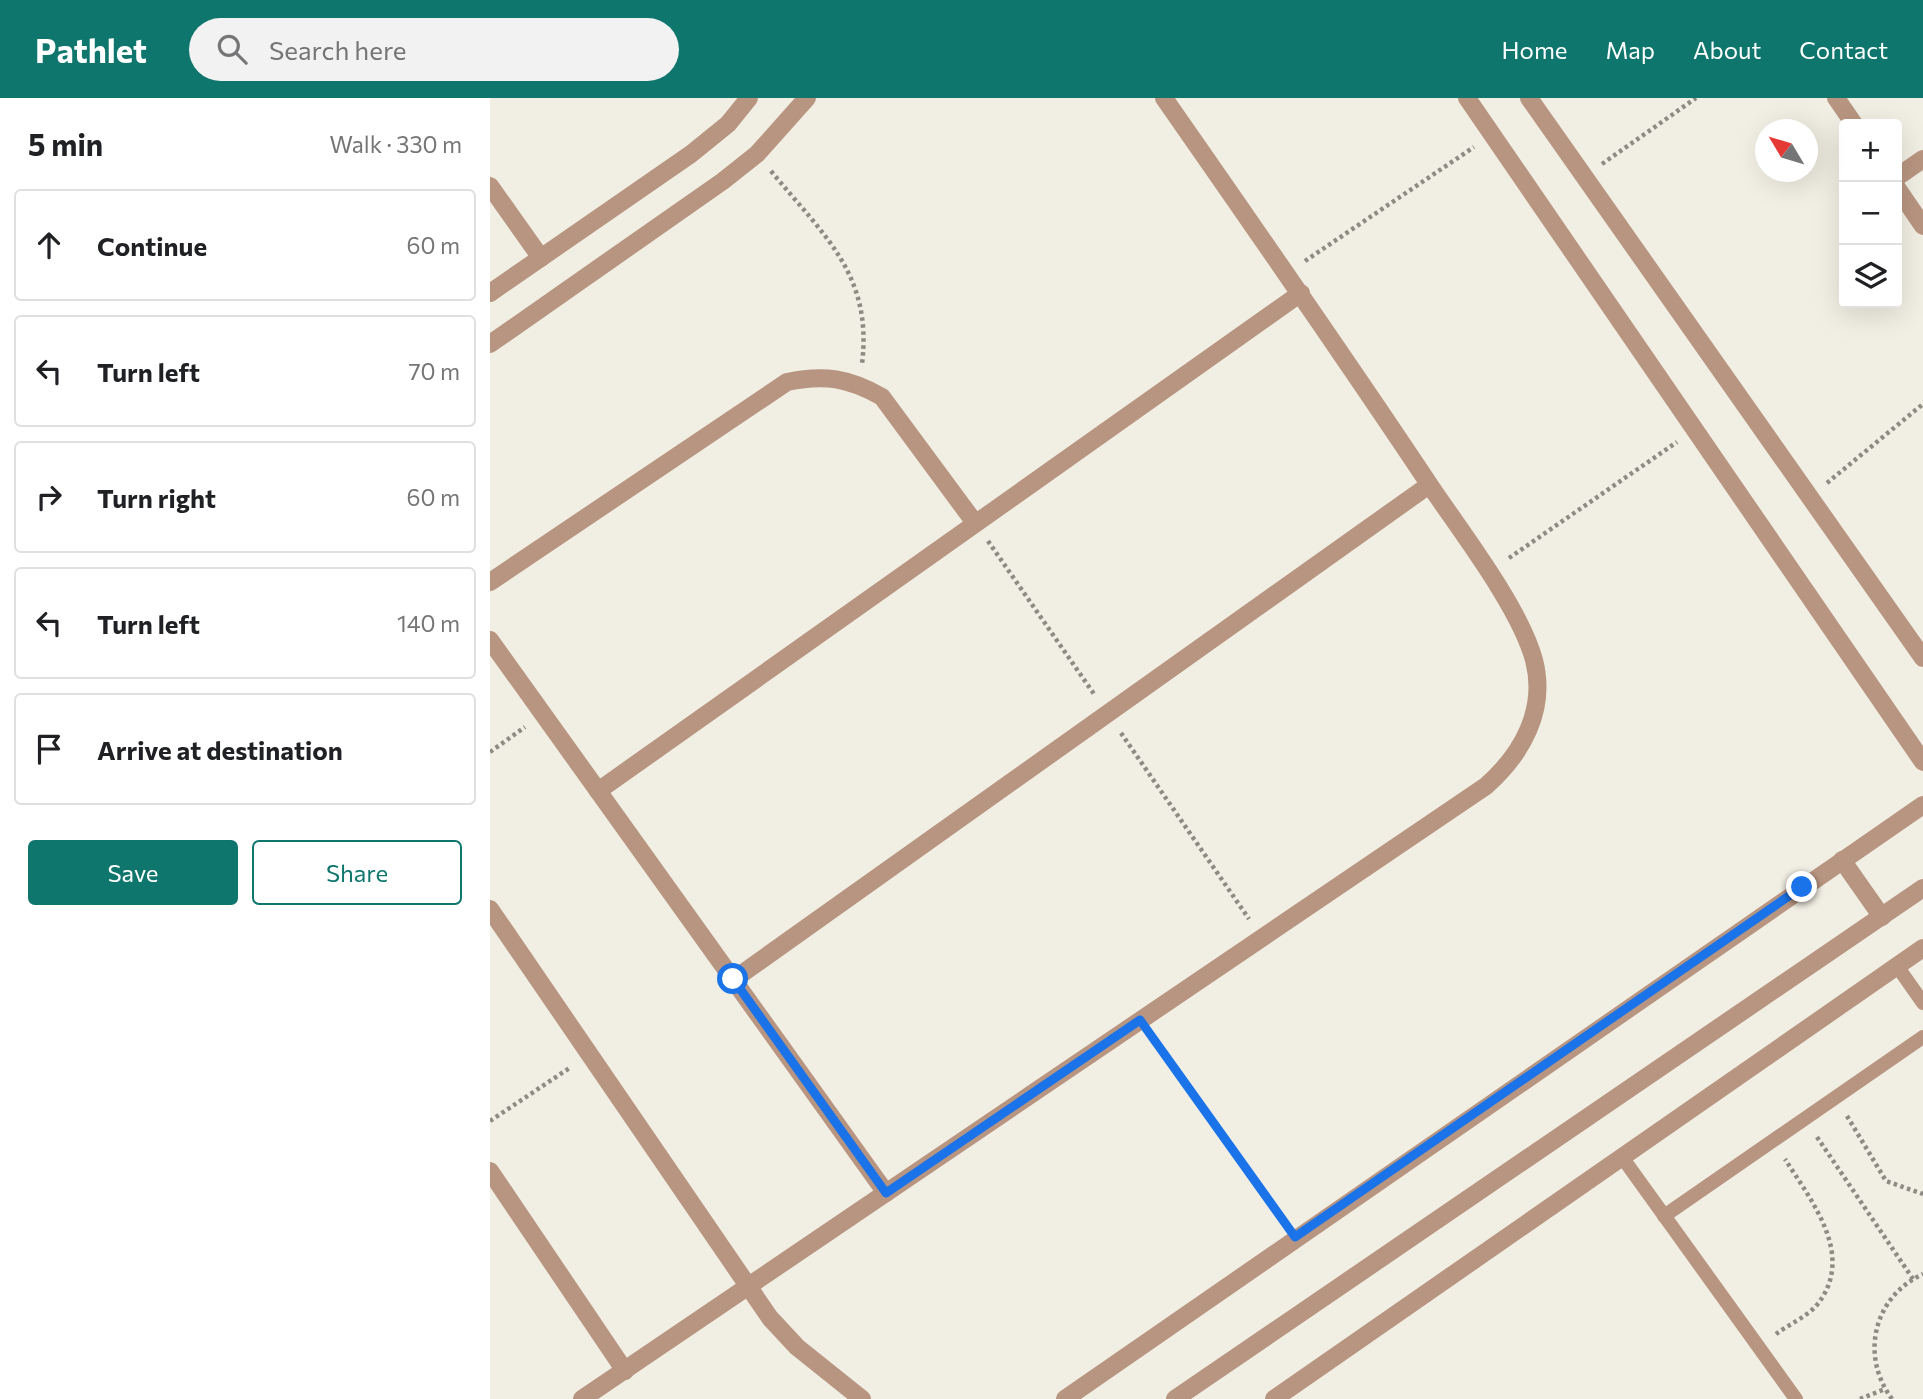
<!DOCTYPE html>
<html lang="en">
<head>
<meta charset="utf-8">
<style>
  :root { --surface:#fff; --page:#f2f2f2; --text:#202124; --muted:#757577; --line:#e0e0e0; --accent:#0f766e }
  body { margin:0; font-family:Commissioner,sans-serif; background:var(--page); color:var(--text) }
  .controls { position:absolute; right:21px; top:21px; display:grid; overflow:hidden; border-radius:7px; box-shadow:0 7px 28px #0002 }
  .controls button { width:63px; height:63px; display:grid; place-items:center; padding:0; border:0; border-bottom:2px solid var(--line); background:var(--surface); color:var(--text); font:35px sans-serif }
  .compass { position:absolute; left:1265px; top:21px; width:63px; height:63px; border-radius:50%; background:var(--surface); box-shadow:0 7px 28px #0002; rotate:308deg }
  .stop { position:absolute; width:21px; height:21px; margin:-16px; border:5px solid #1a73e8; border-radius:50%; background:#fff }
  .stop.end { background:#1a73e8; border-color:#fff; box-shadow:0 2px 7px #0008 }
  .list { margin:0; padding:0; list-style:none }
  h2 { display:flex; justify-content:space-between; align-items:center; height:91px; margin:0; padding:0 28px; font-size:30px }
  h2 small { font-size:23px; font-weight:400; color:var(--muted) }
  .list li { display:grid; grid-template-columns:46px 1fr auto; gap:21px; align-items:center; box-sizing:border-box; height:112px; margin:0 14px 14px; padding:0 14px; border:2px solid var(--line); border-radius:7px }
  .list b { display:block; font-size:26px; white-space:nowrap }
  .list em { font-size:23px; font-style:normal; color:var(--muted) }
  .actions { display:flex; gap:14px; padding:21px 28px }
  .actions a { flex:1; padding:16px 0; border:2px solid var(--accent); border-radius:7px; text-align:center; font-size:24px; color:var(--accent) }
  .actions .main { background:var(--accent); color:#fff }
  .icon { flex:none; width:38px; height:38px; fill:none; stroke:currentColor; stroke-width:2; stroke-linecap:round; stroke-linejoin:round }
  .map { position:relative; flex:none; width:1433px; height:1301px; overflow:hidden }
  header { display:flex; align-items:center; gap:42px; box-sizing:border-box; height:98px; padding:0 35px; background:var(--accent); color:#fff }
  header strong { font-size:33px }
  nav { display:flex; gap:38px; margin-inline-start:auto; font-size:24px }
  .search { width:490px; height:63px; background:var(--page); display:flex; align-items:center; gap:18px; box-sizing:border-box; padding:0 24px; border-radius:38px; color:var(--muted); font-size:26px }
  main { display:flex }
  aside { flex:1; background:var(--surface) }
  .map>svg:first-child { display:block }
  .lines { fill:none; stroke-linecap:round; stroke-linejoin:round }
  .path { stroke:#8d8b83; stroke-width:4.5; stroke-dasharray:3.5 3.5; stroke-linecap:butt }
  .service { stroke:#b89581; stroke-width:14 }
  .minor { stroke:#b89581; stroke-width:18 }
  .route { stroke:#1a73e8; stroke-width:9 }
</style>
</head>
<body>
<header>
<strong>Pathlet</strong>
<div class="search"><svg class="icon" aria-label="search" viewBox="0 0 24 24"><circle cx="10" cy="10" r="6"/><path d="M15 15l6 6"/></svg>Search here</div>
<nav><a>Home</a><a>Map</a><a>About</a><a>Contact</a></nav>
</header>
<main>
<aside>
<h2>5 min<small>Walk · 330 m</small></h2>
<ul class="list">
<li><svg class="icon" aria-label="ahead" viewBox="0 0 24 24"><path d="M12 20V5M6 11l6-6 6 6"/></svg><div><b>Continue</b></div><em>60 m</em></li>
<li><svg class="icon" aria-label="left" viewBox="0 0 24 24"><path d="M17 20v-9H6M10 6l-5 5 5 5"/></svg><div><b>Turn left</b></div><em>70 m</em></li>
<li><svg class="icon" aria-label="right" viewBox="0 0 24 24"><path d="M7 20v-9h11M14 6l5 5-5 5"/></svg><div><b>Turn right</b></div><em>60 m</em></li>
<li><svg class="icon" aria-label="left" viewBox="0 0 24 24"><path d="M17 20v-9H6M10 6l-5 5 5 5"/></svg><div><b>Turn left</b></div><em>140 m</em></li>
<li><svg class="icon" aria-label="arrive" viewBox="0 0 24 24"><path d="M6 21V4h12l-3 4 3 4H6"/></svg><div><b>Arrive at destination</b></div></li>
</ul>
<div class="actions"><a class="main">Save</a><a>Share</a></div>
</aside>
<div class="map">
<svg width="1433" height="1301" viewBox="0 0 1433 1301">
  <rect width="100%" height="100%" fill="#f1eee3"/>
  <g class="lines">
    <g class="path">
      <path d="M1112,66l94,-66"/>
      <path d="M281,73c52,64 102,103 91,193"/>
      <path d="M815,163l169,-114"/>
      <path d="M1337,385l96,-79"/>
      <path d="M498,443l106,153"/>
      <path d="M1019,460l168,-116"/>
      <path d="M631,635l128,186"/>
      <path d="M0,654l35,-25"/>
      <path d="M663,940l131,184"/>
      <path d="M1357,1018l39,65 37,13"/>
      <path d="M0,1023l81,-54"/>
      <path d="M1327,1039l96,142"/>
      <path d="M1286,1236c12,-9 30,-17 40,-28 41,-49 -4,-104 -31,-147"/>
      <path d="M1370,1301l25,-10"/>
      <path d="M1402,1301c-32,-43 -19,-102 31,-125"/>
    </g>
    <g class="service">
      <path d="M1407,868l26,37"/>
      <path d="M1132,1059l174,242"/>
      <path d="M1174,1118l259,-179"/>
    </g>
    <g class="minor">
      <path d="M977,0l456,664"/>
      <path d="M1039,0l394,560"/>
      <path d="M1346,0l18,26"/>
      <path d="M1407,79l26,-18"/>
      <path d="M0,88l51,72"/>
      <path d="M1407,90l26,38"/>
      <path d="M0,195l201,-139 37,-30 21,-26"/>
      <path d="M0,246l233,-163 34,-27 50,-56"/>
      <path d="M0,484l297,-200c37,-8 62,-4 95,15l93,126"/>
      <path d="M0,542l396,553"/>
      <path d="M108,693l703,-498"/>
      <path d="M1352,762l40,57"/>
      <path d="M0,811l280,409 27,29 65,52"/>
      <path d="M243,882l696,-495"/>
      <path d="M0,1073l135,200"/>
      <path d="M92,1301l904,-613c36,-32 61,-76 48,-126 -14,-52 -72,-127 -103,-173 -87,-131 -177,-260 -267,-389"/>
      <path d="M575,1301l858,-594"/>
      <path d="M685,1301l748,-511"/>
      <path d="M784,1301l649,-451"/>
    </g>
  </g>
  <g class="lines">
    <path class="route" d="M243,881l153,214 254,-173 155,217 507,-350"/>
  </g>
</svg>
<div class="controls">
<button>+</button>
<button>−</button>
<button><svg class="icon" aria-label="layers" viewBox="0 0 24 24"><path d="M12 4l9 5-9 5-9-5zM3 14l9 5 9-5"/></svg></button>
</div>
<svg class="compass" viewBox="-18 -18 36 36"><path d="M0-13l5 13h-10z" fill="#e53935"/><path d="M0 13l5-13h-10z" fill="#757577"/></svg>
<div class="stop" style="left:243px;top:881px"></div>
<div class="stop end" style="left:1312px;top:789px"></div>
</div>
</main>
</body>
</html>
